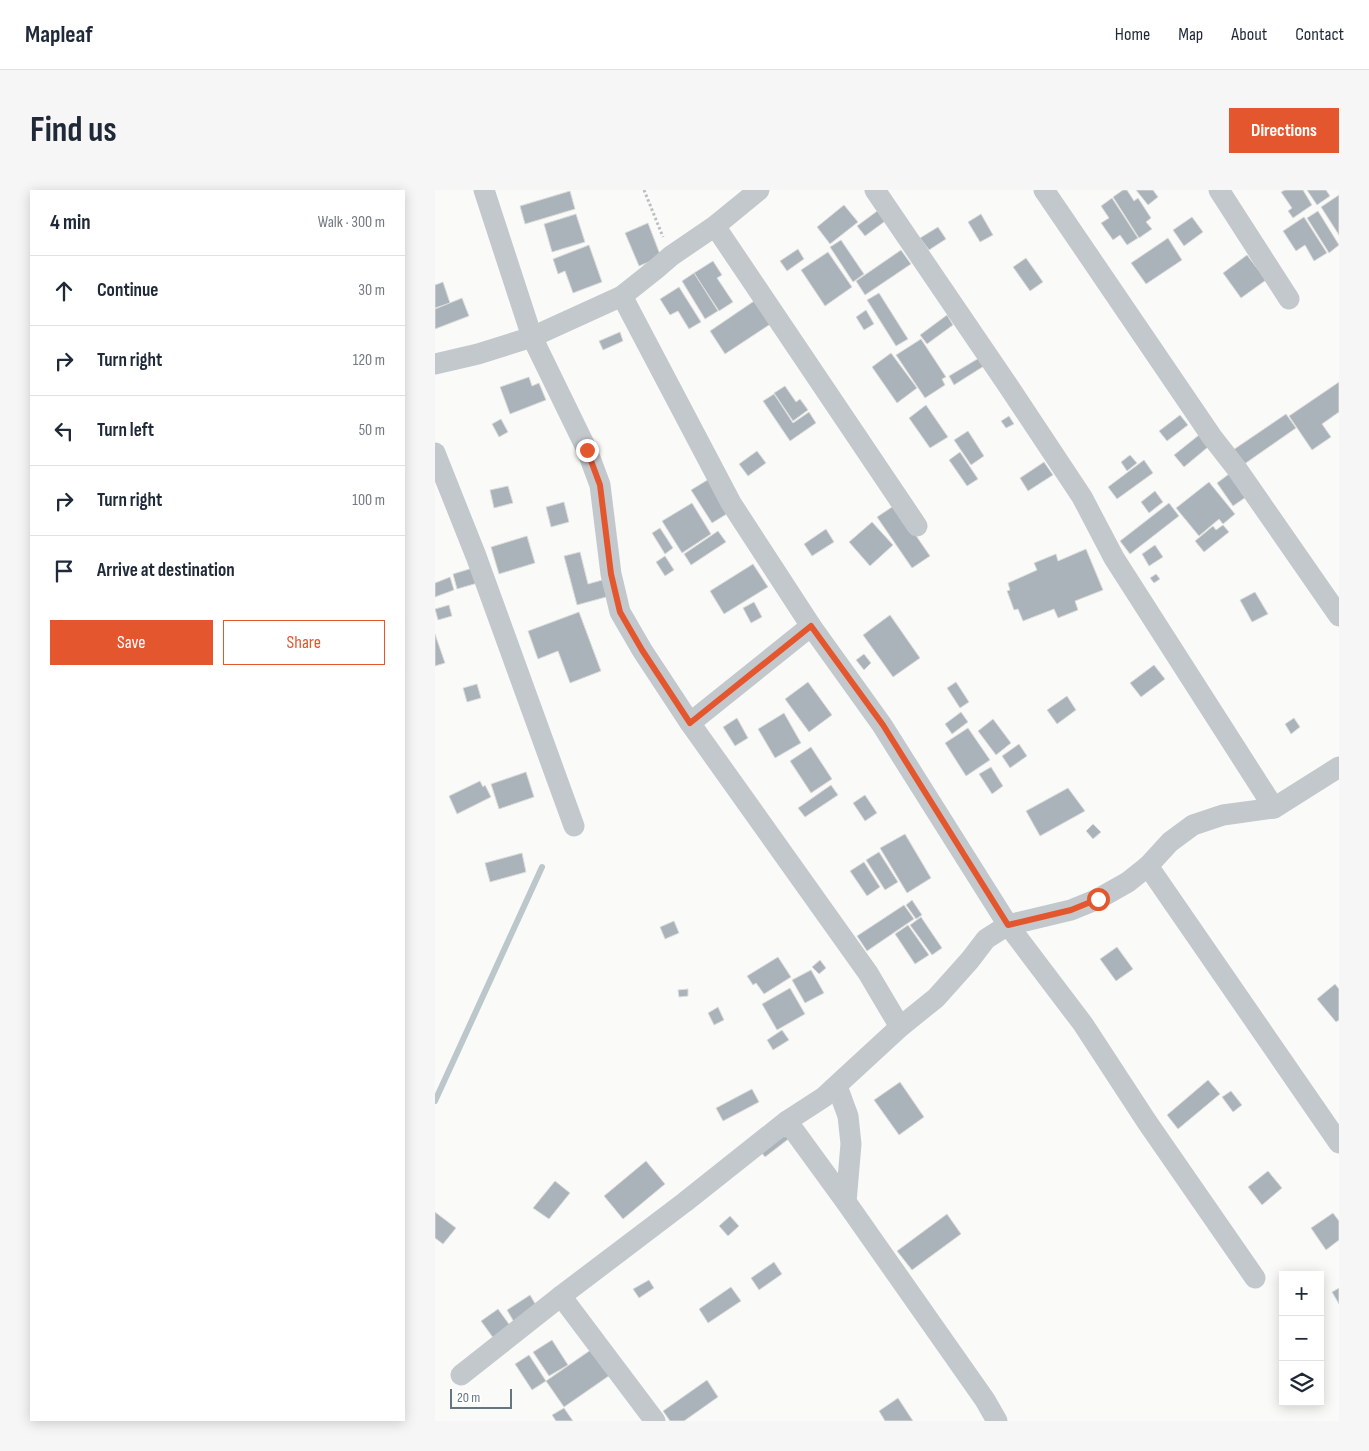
<!DOCTYPE html>
<html lang="en">
<head>
<meta charset="utf-8">
<style>
  :root { --surface:#fff; --page:#f6f6f7; --text:#1f2937; --muted:#747a83; --line:#e0e1e3; --accent:#e4572e }
  body { margin:0; font-family:"Sofia Sans Condensed",sans-serif; background:var(--page); color:var(--text) }
  .controls { position:absolute; right:15px; bottom:15px; display:grid; overflow:hidden; border-radius:0px; box-shadow:0 2px 12px #0003 }
  .controls button { width:45px; height:45px; display:grid; place-items:center; padding:0; border:0; border-bottom:1px solid var(--line); background:var(--surface); color:var(--text); font:25px sans-serif }
  .scale { position:absolute; left:15px; bottom:12px; width:62px; box-sizing:border-box; padding-left:5px; border:2px solid #657683; border-top:0; font-size:14px; line-height:18px; white-space:nowrap; color:#657683; -webkit-text-stroke:4px #fff; paint-order:stroke }
  .stop { position:absolute; width:15px; height:15px; margin:-11px; border:4px solid #e4572e; border-radius:50%; background:#fff }
  .stop.end { background:#e4572e; border-color:#fff; box-shadow:0 1px 5px #0008 }
  .list { margin:0; padding:0; list-style:none }
  h2 { display:flex; justify-content:space-between; align-items:center; height:65px; margin:0; padding:0 20px; font-size:21px }
  h2 small { font-size:16px; font-weight:400; color:var(--muted) }
  .list li { display:grid; grid-template-columns:32px 1fr auto; gap:15px; align-items:center; box-sizing:border-box; height:70px; padding:0 20px; border-top:1px solid var(--line) }
  .list b { display:block; font-size:19px; white-space:nowrap }
  .list em { font-size:16px; font-style:normal; color:var(--muted) }
  .actions { display:flex; gap:10px; padding:15px 20px }
  .actions a { flex:1; padding:11px 0; border:1px solid var(--accent); border-radius:0px; text-align:center; font-size:18px; color:var(--accent) }
  .actions .main { background:var(--accent); color:#fff }
  .icon { flex:none; width:28px; height:28px; fill:none; stroke:currentColor; stroke-width:2; stroke-linecap:round; stroke-linejoin:round }
  .map { position:relative; flex:none; width:904px; height:1231px; overflow:hidden; border-radius:0px }
  header { display:flex; align-items:center; gap:30px; box-sizing:border-box; height:70px; padding:0 25px; background:var(--surface); border-bottom:1px solid var(--line) }
  header strong { font-size:24px }
  nav { display:flex; gap:28px; margin-inline-start:auto; font-size:18px }
  .intro { display:flex; align-items:center; justify-content:space-between; box-sizing:border-box; height:120px; padding:0 30px }
  h1 { margin:0; font-size:35px }
  .button { padding:12px 22px; border-radius:0px; background:var(--accent); color:#fff; font-size:18px; font-weight:700 }
  main { display:flex; gap:30px; padding:0 30px }
  aside { flex:1; background:var(--surface); border-radius:0px; box-shadow:0 2px 12px #0003 }
  .map>svg:first-child { display:block }
  .lines { fill:none; stroke-linecap:round; stroke-linejoin:round }
  .stream { stroke:#bbc7cb; stroke-width:6 }
  .building { fill:#aab3b9; stroke:#dcdcda }
  .path { stroke:#bbbfc2; stroke-width:3; stroke-dasharray:2.5 2.5; stroke-linecap:butt }
  .minor { stroke:#c3c8cc; stroke-width:21 }
  .route { stroke:#e4572e; stroke-width:6 }
</style>
</head>
<body>
<header>
<strong>Mapleaf</strong>
<nav><a>Home</a><a>Map</a><a>About</a><a>Contact</a></nav>
</header>
<div class="intro"><h1>Find us</h1><a class="button">Directions</a></div>
<main>
<aside>
<h2>4 min<small>Walk · 300 m</small></h2>
<ul class="list">
<li><svg class="icon" aria-label="ahead" viewBox="0 0 24 24"><path d="M12 20V5M6 11l6-6 6 6"/></svg><div><b>Continue</b></div><em>30 m</em></li>
<li><svg class="icon" aria-label="right" viewBox="0 0 24 24"><path d="M7 20v-9h11M14 6l5 5-5 5"/></svg><div><b>Turn right</b></div><em>120 m</em></li>
<li><svg class="icon" aria-label="left" viewBox="0 0 24 24"><path d="M17 20v-9H6M10 6l-5 5 5 5"/></svg><div><b>Turn left</b></div><em>50 m</em></li>
<li><svg class="icon" aria-label="right" viewBox="0 0 24 24"><path d="M7 20v-9h11M14 6l5 5-5 5"/></svg><div><b>Turn right</b></div><em>100 m</em></li>
<li><svg class="icon" aria-label="arrive" viewBox="0 0 24 24"><path d="M6 21V4h12l-3 4 3 4H6"/></svg><div><b>Arrive at destination</b></div></li>
</ul>
<div class="actions"><a class="main">Save</a><a>Share</a></div>
</aside>
<div class="map">
<svg width="904" height="1231" viewBox="0 0 904 1231">
  <rect width="100%" height="100%" fill="#fafaf8"/>
  <g class="lines">
    <path class="stream" d="M0,911l107,-234"/>
  </g>
  <g class="building">
    <path d="M688,0h4l7,11 4,-3 13,20 -5,4 6,7 -13,9 -26,-41z"/>
    <path d="M701,0h17l5,7 -10,8z"/>
    <path d="M850,0h18l9,15 -19,13 -5,-7 4,-3 -11,-16z"/>
    <path d="M872,0h19l4,6 -13,9z"/>
    <path d="M135,1l5,18 -50,15 -5,-18z"/>
    <path d="M904,5v40l-18,-28z"/>
    <path d="M677,8l26,40 -11,7 -7,-10 -7,5 -12,-17 8,-5 -8,-12z"/>
    <path d="M409,15l14,17 -28,22 -13,-17z"/>
    <path d="M445,19l8,10 -23,17 -8,-10z"/>
    <path d="M883,21l21,34 -10,8 -22,-35z"/>
    <path d="M141,24l9,28 -33,10 -8,-28z"/>
    <path d="M546,24l12,21 -13,7 -12,-20z"/>
    <path d="M757,27l11,15 -19,14 -11,-16z"/>
    <path d="M869,27l23,36 -13,8 -9,-16 -9,6 -13,-20z"/>
    <path d="M213,33l13,34 -22,9 -14,-33z"/>
    <path d="M503,37l8,12 -17,11 -9,-12z"/>
    <path d="M733,48l14,22 -36,24 -15,-21z"/>
    <path d="M406,50l23,34 -11,8 -23,-35z"/>
    <path d="M154,55l13,37 -29,11 -8,-22 -7,3 -5,-15z"/>
    <path d="M363,59l6,10 -17,12 -7,-10z"/>
    <path d="M466,60l10,14 -46,31 -9,-14z"/>
    <path d="M393,62l24,35 -27,19 -24,-36z"/>
    <path d="M812,65l19,25 -25,18 -18,-25z"/>
    <path d="M591,68l17,24 -13,9 -17,-24z"/>
    <path d="M278,71l9,14 -5,3 16,24 -14,9 -25,-38z"/>
    <path d="M259,83l24,38 -13,8 -23,-38z"/>
    <path d="M8,92l7,21 -15,5v-23z"/>
    <path d="M244,97l22,35 -12,7 -11,-18 -8,4 -10,-16z"/>
    <path d="M444,103l29,46 -12,7 -29,-46z"/>
    <path d="M27,108l7,18 -34,13v-20z"/>
    <path d="M322,109l15,24 -47,31 -15,-23z"/>
    <path d="M431,120l8,14 -10,6 -8,-13z"/>
    <path d="M512,125l6,10 -26,19 -7,-9z"/>
    <path d="M185,142l3,9 -20,9 -4,-9z"/>
    <path d="M486,149l25,38 -4,2 3,6 -20,13 -29,-43z"/>
    <path d="M456,163l26,35 -20,15 -25,-36z"/>
    <path d="M544,168l5,8 -30,19 -5,-9z"/>
    <path d="M94,187l3,9 7,-3 7,17 -36,14 -10,-27z"/>
    <path d="M904,192v30l-17,12 9,13 -19,13 -23,-34z"/>
    <path d="M350,196l11,16 4,-3 8,11 -15,11 -19,-28z"/>
    <path d="M339,204l19,29 16,-11 7,11 -26,18 -27,-40z"/>
    <path d="M491,215l22,32 -18,11 -21,-30z"/>
    <path d="M851,224l10,14 -53,37 -10,-15z"/>
    <path d="M745,225l8,10 -21,16 -8,-10z"/>
    <path d="M574,226l5,8 -8,4 -5,-7z"/>
    <path d="M66,229l7,13 -9,5 -7,-13z"/>
    <path d="M533,241l16,25 -13,9 -17,-25z"/>
    <path d="M764,245l9,12 -24,20 -10,-12z"/>
    <path d="M322,261l9,12 -18,13 -9,-12z"/>
    <path d="M525,262l18,27 -11,7 -18,-26z"/>
    <path d="M695,265l7,8 -10,8 -6,-9z"/>
    <path d="M709,270l9,13 -36,26 -9,-12z"/>
    <path d="M609,272l9,13 -25,16 -8,-13z"/>
    <path d="M794,284l17,23 -13,9 -16,-23z"/>
    <path d="M274,289l21,33 -18,11 -21,-33z"/>
    <path d="M774,292l26,32 -12,10 -4,-5 -20,17 -23,-28z"/>
    <path d="M73,296l5,17 -19,5 -4,-18z"/>
    <path d="M720,301l8,11 -14,11 -8,-11z"/>
    <path d="M129,312l5,20 -18,5 -5,-20z"/>
    <path d="M257,313l19,31 -29,19 -20,-32z"/>
    <path d="M734,313l10,13 -49,38 -10,-13z"/>
    <path d="M460,315l35,51 -18,12 -35,-51z"/>
    <path d="M437,332l21,23 -23,21 -21,-24z"/>
    <path d="M788,335l6,7 -25,20 -9,-11 18,-15 3,4z"/>
    <path d="M225,338l13,20 -8,6 -13,-21z"/>
    <path d="M391,339l8,13 -22,14 -8,-12z"/>
    <path d="M283,341l8,11 -35,23 -7,-11z"/>
    <path d="M92,346l8,27 -36,11 -8,-27z"/>
    <path d="M720,355l8,12 -14,9 -7,-12z"/>
    <path d="M651,359l17,41 -28,11 3,9 -20,8 -4,-9 -31,12 -5,-12 -4,1 -7,-19 3,-1 -2,-7 29,-13 -3,-7 22,-9 2,7z"/>
    <path d="M145,362l8,32 25,-7 4,17 -40,11 -13,-49z"/>
    <path d="M230,366l9,14 -9,6 -9,-14z"/>
    <path d="M318,374l15,23 -44,27 -14,-23z"/>
    <path d="M41,377l5,15 -24,7 -4,-15z"/>
    <path d="M721,384l4,5 -6,4 -4,-5z"/>
    <path d="M15,387l4,13 -19,7v-14z"/>
    <path d="M820,402l13,22 -16,8 -12,-22z"/>
    <path d="M319,412l8,15 -11,6 -8,-15z"/>
    <path d="M14,415l3,11 -14,4 -3,-11z"/>
    <path d="M144,422l22,59 -31,12 -12,-32 -20,8 -10,-28z"/>
    <path d="M455,425l30,43 -27,19 -30,-42z"/>
    <path d="M0,444l10,29 -10,3z"/>
    <path d="M429,464l7,9 -7,7 -8,-10z"/>
    <path d="M719,475l11,14 -24,18 -11,-14z"/>
    <path d="M373,492l24,33 -23,17 -24,-33z"/>
    <path d="M521,492l13,20 -9,6 -13,-20z"/>
    <path d="M42,494l4,14 -14,4 -4,-14z"/>
    <path d="M632,506l9,14 -19,14 -10,-14z"/>
    <path d="M526,522l7,10 -16,12 -7,-10z"/>
    <path d="M349,523l17,30 -26,15 -17,-29z"/>
    <path d="M302,528l11,20 -13,8 -12,-19z"/>
    <path d="M859,528l6,9 -9,7 -6,-10z"/>
    <path d="M558,529l18,24 -15,12 -18,-24z"/>
    <path d="M533,538l22,32 -24,16 -21,-33z"/>
    <path d="M584,554l8,12 -17,12 -8,-12z"/>
    <path d="M376,557l21,32 -21,14 -21,-32z"/>
    <path d="M556,577l12,19 -11,8 -13,-20z"/>
    <path d="M91,582l8,25 -35,12 -8,-25z"/>
    <path d="M45,591l3,6 2,-2 6,12 -34,17 -8,-18z"/>
    <path d="M396,595l7,10 -33,22 -7,-9z"/>
    <path d="M633,598l17,23 -45,25 -14,-25z"/>
    <path d="M430,605l12,18 -12,8 -12,-18z"/>
    <path d="M658,634l8,8 -8,7 -7,-8z"/>
    <path d="M470,644l26,44 -24,15 -27,-45z"/>
    <path d="M444,662l19,30 -13,8 -19,-30z"/>
    <path d="M87,663l4,19 -36,10 -5,-19z"/>
    <path d="M429,672l16,25 -13,9 -17,-25z"/>
    <path d="M477,710l10,15 -6,4 -10,-14z"/>
    <path d="M469,715l10,14 -47,32 -10,-15z"/>
    <path d="M486,727l21,31 -10,7 -22,-30z"/>
    <path d="M239,731l5,12 -14,6 -5,-12z"/>
    <path d="M473,735l21,30 -14,9 -20,-30z"/>
    <path d="M682,757l16,22 -17,12 -16,-22z"/>
    <path d="M343,767l13,20 -27,17 -8,-11 -3,2 -6,-9z"/>
    <path d="M385,770l6,8 -7,6 -7,-7z"/>
    <path d="M376,780l13,23 -19,10 -13,-23z"/>
    <path d="M900,794l4,5v31l-3,2 -19,-23z"/>
    <path d="M355,798l15,26 -28,16 -15,-26z"/>
    <path d="M253,799v7l-9,1 -1,-7z"/>
    <path d="M283,817l6,13 -10,5 -6,-12z"/>
    <path d="M347,840l7,10 -16,10 -6,-10z"/>
    <path d="M773,890l12,14 -42,35 -11,-14z"/>
    <path d="M465,892l24,35 -25,18 -25,-35z"/>
    <path d="M317,899l7,13 -36,19 -7,-13z"/>
    <path d="M796,901l11,14 -9,7 -11,-15z"/>
    <path d="M360,944l-30,23 -11,-14z"/>
    <path d="M211,971l19,23 -42,35 -19,-23z"/>
    <path d="M833,981l14,17 -20,17 -14,-18z"/>
    <path d="M120,991l15,12 -21,26 -16,-11z"/>
    <path d="M0,1022l21,16 -13,16 -8,-6z"/>
    <path d="M898,1023l6,8v19l-13,10 -15,-22z"/>
    <path d="M512,1024l14,20 -49,36 -15,-19z"/>
    <path d="M295,1026l9,10 -11,10 -9,-10z"/>
    <path d="M339,1072l8,12 -23,16 -8,-12z"/>
    <path d="M214,1090l5,8 -15,10 -6,-9z"/>
    <path d="M296,1097l10,14 -33,22 -9,-14z"/>
    <path d="M904,1098v16l-7,-12z"/>
    <path d="M95,1105l10,17 -23,15 -10,-17z"/>
    <path d="M63,1119l21,29 -17,12 -21,-29z"/>
    <path d="M117,1150l16,25 -19,11 -16,-24z"/>
    <path d="M160,1157l18,26 -49,34 -18,-26z"/>
    <path d="M94,1165l17,26 -14,9 -17,-26z"/>
    <path d="M272,1190l11,17 -34,24h-14l-7,-10z"/>
    <path d="M463,1208l15,23h-28l-6,-10z"/>
    <path d="M129,1218l9,13h-17l-4,-6z"/>
  </g>
  <g class="lines">
    <path class="path" d="M209,0l19,47"/>
    <g class="minor">
      <path d="M49,0l48,147 55,113 13,35 11,89 9,38 22,38 48,73 178,250 32,54"/>
      <path d="M440,0l134,197 73,110 32,61 160,250"/>
      <path d="M609,0l168,247 25,32 102,147"/>
      <path d="M784,0l70,109"/>
      <path d="M280,36l202,300"/>
      <path d="M187,106l109,207 80,123 71,99 126,200 75,99 64,98 108,156"/>
      <path d="M0,174l43,-10 54,-17 90,-41 34,-27 15,-13 44,-30 44,-36"/>
      <path d="M0,263l41,103 98,270"/>
      <path d="M255,533l121,-97"/>
      <path d="M713,676l191,277"/>
      <path d="M402,896l11,30 3,28 -5,58"/>
      <path d="M352,931l37,-24 76,-70 36,-29 34,-38 16,-21 22,-14 63,-15 27,-11 30,-17 20,-16 22,-24 23,-17 30,-10 51,-7 65,-41"/>
      <path d="M126,1106l94,125"/>
      <path d="M26,1185l100,-79 124,-94 102,-81 59,81 139,198 12,21"/>
    </g>
  </g>
  <g class="lines">
    <path class="route" d="M152,260l13,35 11,89 9,38 22,38 48,73 121,-97 72,99 125,200 63,-15 27,-11"/>
  </g>
</svg>
<div class="controls">
<button>+</button>
<button>−</button>
<button><svg class="icon" aria-label="layers" viewBox="0 0 24 24"><path d="M12 4l9 5-9 5-9-5zM3 14l9 5 9-5"/></svg></button>
</div>
<div class="scale">20 m</div>
<div class="stop" style="left:663px;top:709px"></div>
<div class="stop end" style="left:152px;top:260px"></div>
</div>
</main>
</body>
</html>
